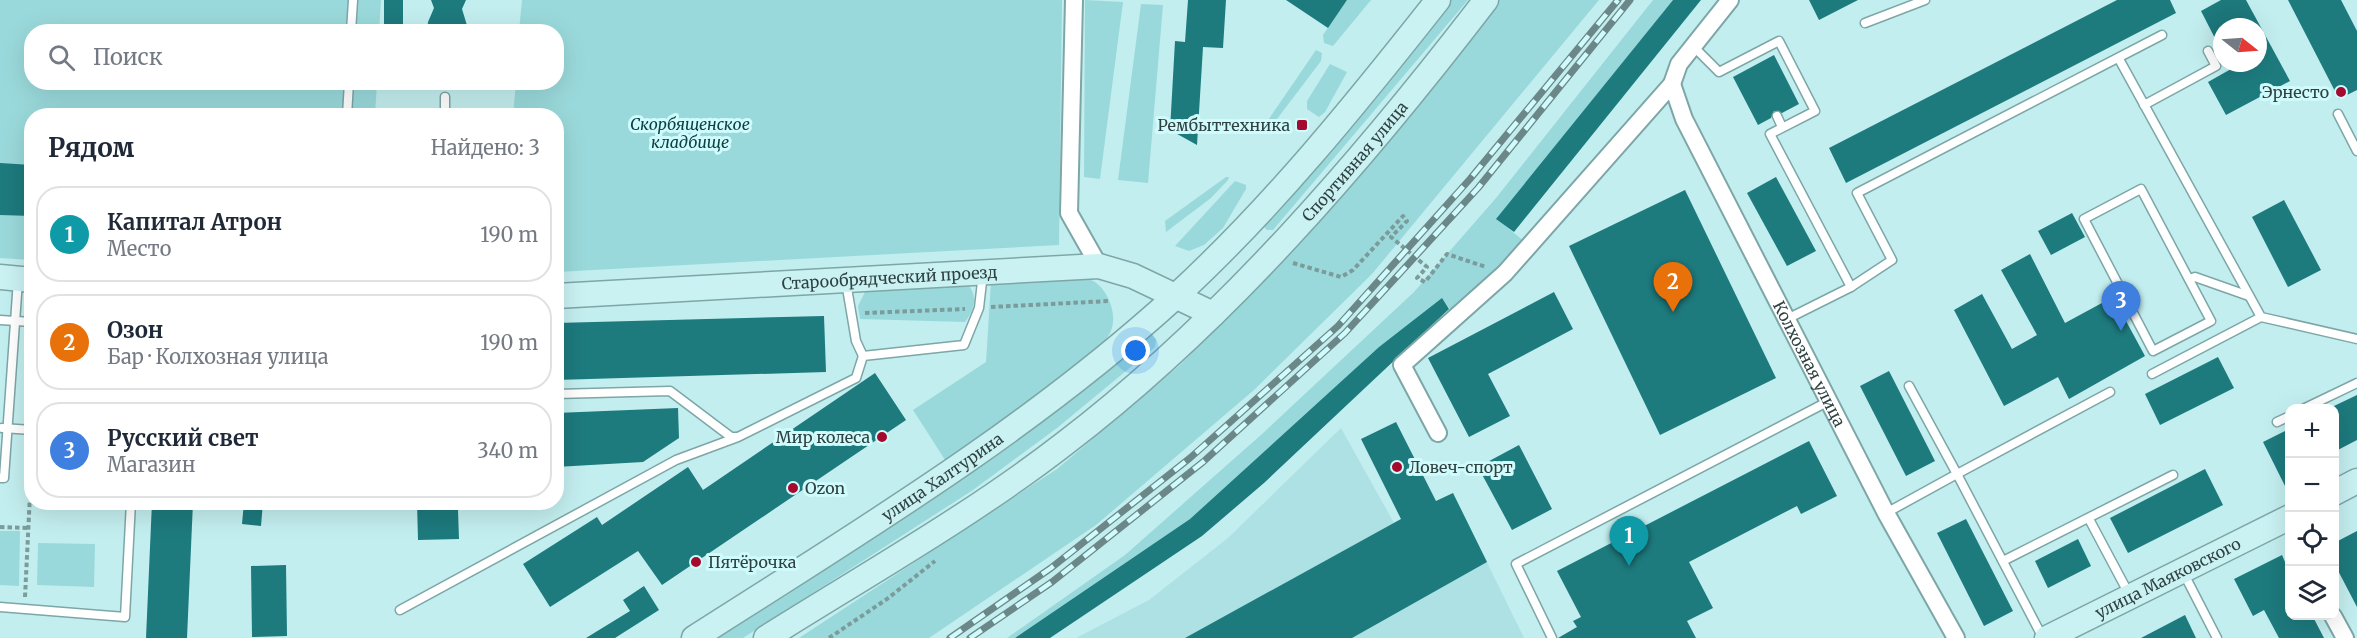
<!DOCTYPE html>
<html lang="ru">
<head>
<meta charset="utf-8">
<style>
  :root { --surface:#fff; --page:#f2f2f3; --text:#1f2937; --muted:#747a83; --line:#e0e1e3; --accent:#2563eb }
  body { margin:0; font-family:Merriweather,serif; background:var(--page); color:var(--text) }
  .controls { position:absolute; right:18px; bottom:18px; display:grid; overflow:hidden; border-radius:12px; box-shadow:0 6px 24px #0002 }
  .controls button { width:54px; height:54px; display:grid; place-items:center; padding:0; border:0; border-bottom:2px solid var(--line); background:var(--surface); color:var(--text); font:30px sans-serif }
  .compass { position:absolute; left:2213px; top:18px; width:54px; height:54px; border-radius:50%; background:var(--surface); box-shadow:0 6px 24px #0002; rotate:107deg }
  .you { position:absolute; left:1136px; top:351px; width:21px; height:21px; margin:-15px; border:4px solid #fff; border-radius:50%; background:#1a73e8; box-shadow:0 0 0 9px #1a73e833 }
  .badge { display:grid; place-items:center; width:39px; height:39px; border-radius:50%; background:var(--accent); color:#fff; font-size:20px; font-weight:700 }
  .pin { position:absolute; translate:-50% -50px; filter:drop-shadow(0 2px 3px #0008) }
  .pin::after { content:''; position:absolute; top:32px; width:21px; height:18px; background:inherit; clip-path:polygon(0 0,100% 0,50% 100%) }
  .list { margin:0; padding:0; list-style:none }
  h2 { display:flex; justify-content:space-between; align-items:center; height:78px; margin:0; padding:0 24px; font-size:26px }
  h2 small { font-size:20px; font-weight:400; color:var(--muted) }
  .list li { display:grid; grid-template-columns:39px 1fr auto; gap:18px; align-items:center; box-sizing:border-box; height:96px; margin:0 12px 12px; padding:0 12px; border:2px solid var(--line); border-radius:24px }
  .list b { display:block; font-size:22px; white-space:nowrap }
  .list p { margin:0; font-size:20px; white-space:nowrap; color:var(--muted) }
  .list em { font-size:20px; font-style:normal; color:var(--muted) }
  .icon { flex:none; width:33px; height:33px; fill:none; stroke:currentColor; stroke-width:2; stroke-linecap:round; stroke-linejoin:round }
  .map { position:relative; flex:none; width:2357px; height:638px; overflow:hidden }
  .search { position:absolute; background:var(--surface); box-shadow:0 6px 24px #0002; left:24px; top:24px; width:540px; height:66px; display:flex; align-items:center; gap:15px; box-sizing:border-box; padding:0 21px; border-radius:24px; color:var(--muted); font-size:22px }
  .panel { position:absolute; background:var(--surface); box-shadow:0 6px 24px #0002; left:24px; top:108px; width:540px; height:402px; border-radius:24px }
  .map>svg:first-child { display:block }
  .built { fill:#ade1e3 }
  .green { fill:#9ad9db }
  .building { fill:#1d7a7d }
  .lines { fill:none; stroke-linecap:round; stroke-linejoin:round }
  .lane-casing { stroke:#7da6a7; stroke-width:11 }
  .street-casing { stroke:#7da6a7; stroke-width:20 }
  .secondary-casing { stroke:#7da6a7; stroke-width:27 }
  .path { stroke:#7c9b9b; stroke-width:4; stroke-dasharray:4.5 3; stroke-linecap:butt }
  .lane { stroke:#fff; stroke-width:8 }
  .street { stroke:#fff; stroke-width:16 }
  .secondary { stroke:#caf2f3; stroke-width:24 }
  .rail-casing { stroke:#6c8788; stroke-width:7 }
  .rail { stroke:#d0fbfc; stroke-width:4.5; stroke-dasharray:14; stroke-linecap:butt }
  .poi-dot { fill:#a5092e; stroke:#d0fbfc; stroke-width:2 }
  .labels { text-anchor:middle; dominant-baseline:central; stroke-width:6; stroke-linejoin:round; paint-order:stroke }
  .poi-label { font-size:16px; fill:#304141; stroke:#d0fbfc; text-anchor:end }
  .park-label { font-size:16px; font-style:italic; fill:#0b4143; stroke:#d0fbfc }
  .street-label { font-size:16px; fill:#304141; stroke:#d0fbfc }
</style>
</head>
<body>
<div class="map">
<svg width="2357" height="638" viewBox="0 0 2357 638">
  <rect width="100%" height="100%" fill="#c3eeef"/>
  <path class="built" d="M1341,428l53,95 59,-30 71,145h-448l73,-38 79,-62z"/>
  <g class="green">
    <path d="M0,0h381l-2,31 -347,1v50l345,1 -2,32 -343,1 -1,144 -31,-2z"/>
    <path d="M522,0h540l-3,245 -502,27 -1,-156 -43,-1 3,-32 40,-1v-50l-37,-1z"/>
    <path d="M1085,0l38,2 -23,177 -16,-2z"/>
    <path d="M1347,0h24l-38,46 -9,-3 -1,-8z"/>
    <path d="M1451,0h17l-195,230h-6l-5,-5z"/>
    <path d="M1498,0h101l-227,274 -118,116 -158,135 -167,113h-130l258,-169 123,-104 101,-105z"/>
    <path d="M1653,0h20l-176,219 28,23 -71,72 -12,-15 -63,48 -189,172 -175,119h-8l118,-83 137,-121 152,-142 82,-94z"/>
    <path d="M1141,4l22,1 -15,178 -30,-3z"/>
    <path d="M1316,50l6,3 -1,8 -53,70 -6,-2z"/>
    <path d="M1330,64l17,8 -22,40 -6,5 -12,-8v-8z"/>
    <path d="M1226,177h3l-1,3 -17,18 -45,34 -1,-11z"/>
    <path d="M1235,181l11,4v4l-23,39 -19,17 -15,6 -14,-5z"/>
    <path d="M1075,277c5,1 10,1 14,2 19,7 30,37 21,54 -3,6 -7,11 -11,16l-152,114 -34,-53 73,-48 5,-80z"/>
    <path d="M967,284c12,12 7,26 -2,38l-105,-3 -2,-13 8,-16z"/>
    <path d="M1152,335l4,5 -1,7 -98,81 -84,62 -230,148h-26l70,-43 263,-180 95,-79z"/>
    <path d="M32,503v-1l70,1 -1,7 -69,-5z"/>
    <path d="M0,531h20l-1,55 -19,-1z"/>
    <path d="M38,543l57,1 -1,43 -57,-2z"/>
  </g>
  <g class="building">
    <rect x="384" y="0" width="19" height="27"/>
    <path d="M431,0h35l-4,9 7,23h-42l1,-10 6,-14z"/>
    <path d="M1188,0h38l-3,48 -20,-1 -6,98 -27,-15 5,-89 10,1z"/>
    <path d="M1286,0h61l-19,28z"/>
    <path d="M1673,0h28l-187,232 -18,-13z"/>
    <path d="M1809,0h49l-39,20z"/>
    <path d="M2117,0h53l6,13 -330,170 -17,-35z"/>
    <path d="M2221,0h25l44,81 -64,34 -18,-33 23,-13 -3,-6h30v-36h-36v25l-21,-41z"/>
    <path d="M2288,0h53l16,31v59l-18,9z"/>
    <path d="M1774,55l25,49 -17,9 -8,-2 -3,7 -13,7 -25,-48z"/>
    <path d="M0,163l32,2v51l-32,-1z"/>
    <path d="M1776,177l40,74 -29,15 -40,-73z"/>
    <path d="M1685,190l91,188 -116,57 -91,-189z"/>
    <path d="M2284,200l37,70 -33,17 -36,-70z"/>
    <path d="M2072,213l13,24 -34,18 -13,-24z"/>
    <path d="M2030,254l35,69 48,-26 32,59 -76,43 -11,-22 -54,29 -50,-96 28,-16 30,55 25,-14 -36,-65z"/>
    <path d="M1554,292l19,37 -85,45 22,42 -41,21 -41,-79z"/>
    <path d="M1442,298l7,11 -185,174 -62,53 -152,102h-35l175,-119 189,-172z"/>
    <path d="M824,316l2,56 -270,8v-57z"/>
    <path d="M2218,357l16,31 -74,37 -15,-31z"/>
    <path d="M1889,371l46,90 -29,15 -46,-90z"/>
    <path d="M875,373l31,47 -244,165 -24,-34 -88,56 -27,-43 74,-47 5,8 86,-58 15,23z"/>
    <path d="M2357,395v45l-23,12v-46z"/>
    <path d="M678,408l1,30 -36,24 -87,5v-54z"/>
    <path d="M1396,422l40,79 17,-8 34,69 -135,76h-167l216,-119 -40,-80z"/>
    <path d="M2289,429v65l-26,-52z"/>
    <path d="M1809,441l28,55 -36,18 -4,-8 -108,56 24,46 -26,13 9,17h-138l19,-11 -4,-6 8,-4 -24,-46z"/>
    <path d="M1519,445l33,64 -40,21 -34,-63z"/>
    <path d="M2205,469l18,36 -95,48 -18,-35z"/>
    <path d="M152,502h41l-6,136h-41z"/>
    <path d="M244,502h19l-2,24 -19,-2z"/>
    <path d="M417,502h22v8h19l1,29 -41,1z"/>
    <path d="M1966,519l47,92 -29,15 -47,-93z"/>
    <path d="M2357,531v76l-23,-44v-20z"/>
    <path d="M2078,539l13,27 -43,22 -13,-27z"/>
    <path d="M2282,555l7,16v44h23l12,23h-45l-15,-28 -11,6 -19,-37z"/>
    <path d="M286,565l1,71 -35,1 -1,-71z"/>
    <path d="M644,586l15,24 -44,28h-29l44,-27 -7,-11z"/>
    <path d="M2185,615l11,23h-55z"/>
  </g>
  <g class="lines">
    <defs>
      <g id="lane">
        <path d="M1865,23l60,-23"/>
        <path d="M351,32l2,-32"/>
        <path d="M1693,46l26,26 60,-31 36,70 -45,23 81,153"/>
        <path d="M2119,59l142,258 96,22"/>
        <path d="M2144,105l72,-39 -8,-15"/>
        <path d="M2338,114l19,37"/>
        <path d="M347,116l2,-34"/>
        <path d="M445,116v-19"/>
        <path d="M1777,116l5,11"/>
        <path d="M2141,189l70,132 -58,30 -69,-132z"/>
        <path d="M2189,279l6,-2 54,19"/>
        <path d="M846,282l10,59 7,15"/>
        <path d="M1787,319l64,-32 41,-27 -35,-67 305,-158"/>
        <path d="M0,320l32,2"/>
        <path d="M2152,374l109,-57"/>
        <path d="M556,394l114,-3 61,46h5"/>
        <path d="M2305,408l52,-25"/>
        <path d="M2277,422l13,-6"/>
        <path d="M2,428l30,2"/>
        <path d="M0,478h4l14,-198"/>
        <path d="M1886,513l71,-39 -48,-88"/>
        <path d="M2089,519l40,75"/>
        <path d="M2003,561l170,-86"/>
        <path d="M2183,572l34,66"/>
        <path d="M0,607l125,10 6,-115"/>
        <path d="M400,610l276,-150 62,-23 118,-59 7,-22 101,-11 15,-37 4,-35"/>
        <path d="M1552,638l-36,-74 313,-163"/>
        <path d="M2043,638l-86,-164 153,-82"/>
      </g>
      <g id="street">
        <path d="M1074,0l-5,213 30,53"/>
        <path id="s1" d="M1672,84l12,35 202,394 70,125"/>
        <path d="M1438,433l-36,-68 103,-92 167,-189 7,-20 51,-64"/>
        <path d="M2333,616l12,22"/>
      </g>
      <g id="secondary">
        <path d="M0,277l32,3"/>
        <path id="s2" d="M556,296l543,-30 34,10 80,38"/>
        <path d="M2334,493l23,-12"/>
        <path id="s3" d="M694,638c166,-106 335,-208 481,-341 98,-90 181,-193 263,-297"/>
        <path id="s4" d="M766,638c100,-63 205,-122 298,-194 160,-122 300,-285 422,-444"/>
        <path id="s5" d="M2047,638l243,-121"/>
      </g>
    </defs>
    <use href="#lane" class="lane-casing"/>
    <use href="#street" class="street-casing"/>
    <use href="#secondary" class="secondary-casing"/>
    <g class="path">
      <path d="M1293,263l48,14 12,-7 50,-54 4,5 -16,16 36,30 -10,11 8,4 22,-28 39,13"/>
      <path d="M991,307l119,-6"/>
      <path d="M865,313l100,-4"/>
      <path d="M0,527l28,1"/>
      <path d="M25,597l7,-144"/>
      <path d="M829,638l58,-39 48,-38"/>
    </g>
    <use href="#lane" class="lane"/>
    <use href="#street" class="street"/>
    <use href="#secondary" class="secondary"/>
    <defs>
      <g id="rail">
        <path d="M950,638l101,-70 139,-110 148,-132 132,-147 148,-179"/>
        <path d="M970,638l82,-56 151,-120 142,-129 133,-145 152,-188"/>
      </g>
    </defs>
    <use href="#rail" class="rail-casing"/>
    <use href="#rail" class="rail"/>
  </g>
  <g class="poi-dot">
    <circle cx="2341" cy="92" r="6"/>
    <rect x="1296" y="119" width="12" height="12" rx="3"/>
    <circle cx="882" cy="437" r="6"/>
    <circle cx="1397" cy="467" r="6"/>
    <circle cx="793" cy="488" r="6"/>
    <circle cx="696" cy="562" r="6"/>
  </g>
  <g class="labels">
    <g class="poi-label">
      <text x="2329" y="92">Эрнесто</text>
      <text x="1290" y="125">Рембыттехника</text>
      <text x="870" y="437">Мир колеса</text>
      <text x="1409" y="467" text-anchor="start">Ловеч-спорт</text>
      <text x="805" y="488" text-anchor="start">Ozon</text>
      <text x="708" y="562" text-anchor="start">Пятёрочка</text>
    </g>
    <g class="park-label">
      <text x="690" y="124">Скорбященское<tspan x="690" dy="18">кладбище</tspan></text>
    </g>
    <g class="street-label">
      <text stroke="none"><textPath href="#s4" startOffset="762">Спортивная улица</textPath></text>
      <text stroke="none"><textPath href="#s2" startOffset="334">Старообрядческий проезд</textPath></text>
      <text stroke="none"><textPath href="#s1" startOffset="312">Колхозная улица</textPath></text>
      <text stroke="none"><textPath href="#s3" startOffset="296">улица Халтурина</textPath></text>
      <text stroke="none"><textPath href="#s5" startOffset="135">улица Маяковского</textPath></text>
    </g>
  </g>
</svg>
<div class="controls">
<button>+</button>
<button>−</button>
<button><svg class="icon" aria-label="locate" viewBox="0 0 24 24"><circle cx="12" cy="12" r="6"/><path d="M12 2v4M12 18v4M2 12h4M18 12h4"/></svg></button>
<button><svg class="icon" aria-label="layers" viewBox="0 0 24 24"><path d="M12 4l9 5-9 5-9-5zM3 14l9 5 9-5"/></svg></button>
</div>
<svg class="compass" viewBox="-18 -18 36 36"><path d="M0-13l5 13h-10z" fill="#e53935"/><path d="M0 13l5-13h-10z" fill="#747a83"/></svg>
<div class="you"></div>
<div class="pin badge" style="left:1629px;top:566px;background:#0f9aa8">1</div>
<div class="pin badge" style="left:1673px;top:312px;background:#e8710a">2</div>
<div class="pin badge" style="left:2121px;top:331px;background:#3f7fe0">3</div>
<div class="search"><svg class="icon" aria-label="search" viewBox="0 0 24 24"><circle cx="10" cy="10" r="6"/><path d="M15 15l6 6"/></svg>Поиск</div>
<section class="panel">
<h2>Рядом<small>Найдено: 3</small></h2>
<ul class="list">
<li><span class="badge" style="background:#0f9aa8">1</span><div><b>Капитал Атрон</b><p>Место</p></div><em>190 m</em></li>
<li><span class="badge" style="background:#e8710a">2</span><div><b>Озон</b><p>Бар · Колхозная улица</p></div><em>190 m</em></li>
<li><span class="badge" style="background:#3f7fe0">3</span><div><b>Русский свет</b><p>Магазин</p></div><em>340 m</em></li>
</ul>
</section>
</div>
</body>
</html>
